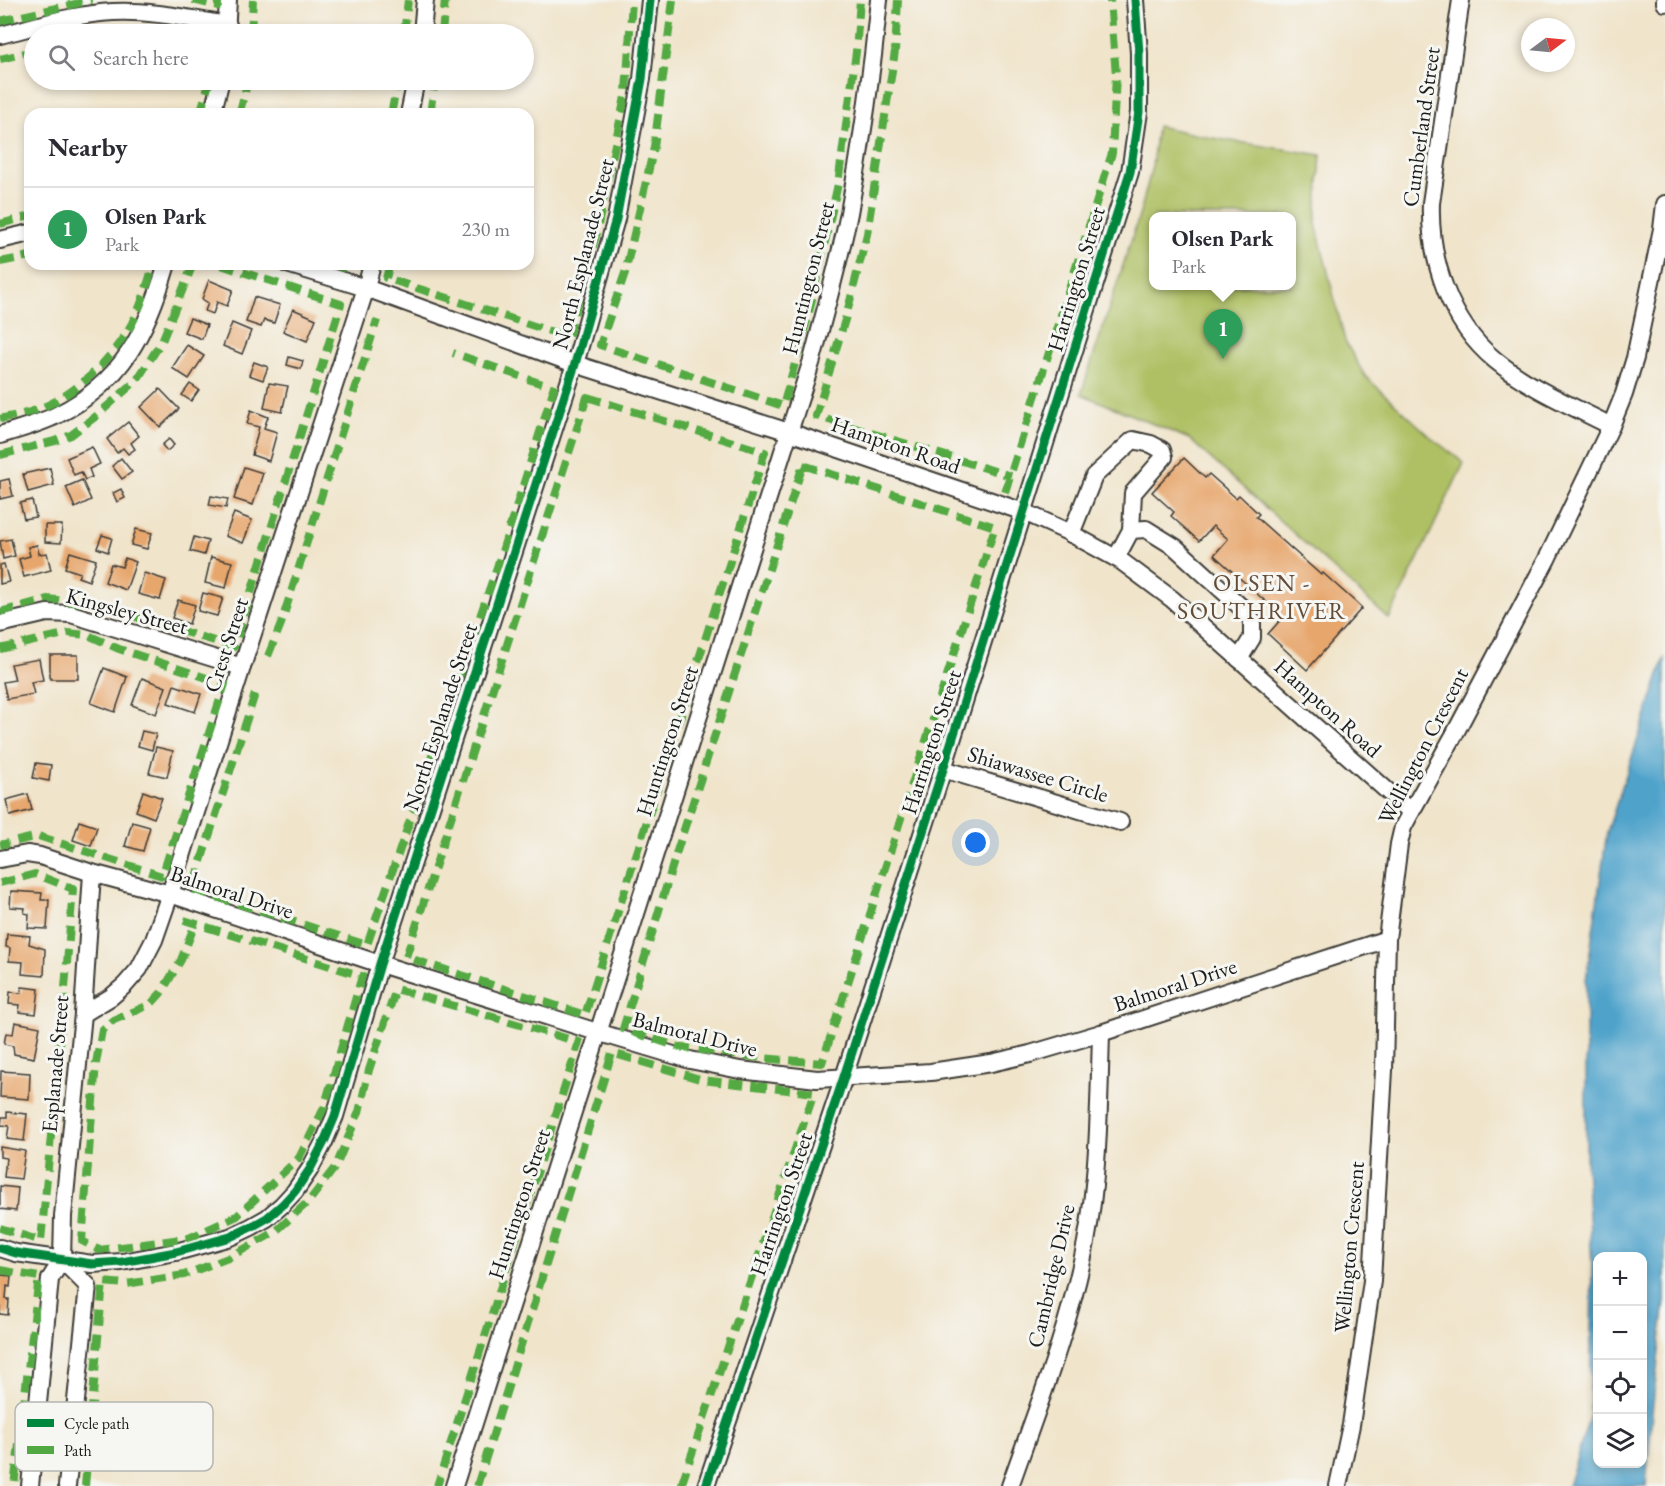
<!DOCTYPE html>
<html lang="en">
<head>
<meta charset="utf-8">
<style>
  :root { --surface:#fff; --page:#f2f2f3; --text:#2b2b33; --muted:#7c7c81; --line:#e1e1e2; --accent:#7c3aed }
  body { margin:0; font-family:"EB Garamond",serif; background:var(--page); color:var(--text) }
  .controls { position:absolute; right:18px; bottom:18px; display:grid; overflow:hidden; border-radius:12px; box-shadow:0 3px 9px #0003 }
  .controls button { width:54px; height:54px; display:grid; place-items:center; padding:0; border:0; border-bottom:2px solid var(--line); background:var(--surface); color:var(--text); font:30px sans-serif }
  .compass { position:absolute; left:1521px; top:18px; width:54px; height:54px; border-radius:50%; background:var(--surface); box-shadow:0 3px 9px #0003; rotate:74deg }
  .you { position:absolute; left:976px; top:843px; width:21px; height:21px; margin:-15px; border:4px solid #fff; border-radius:50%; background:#1a73e8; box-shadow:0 0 0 9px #1a73e833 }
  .badge { display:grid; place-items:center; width:39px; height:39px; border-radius:50%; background:var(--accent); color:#fff; font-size:20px; font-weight:700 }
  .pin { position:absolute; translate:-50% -50px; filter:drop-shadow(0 2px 3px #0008) }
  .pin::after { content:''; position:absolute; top:32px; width:21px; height:18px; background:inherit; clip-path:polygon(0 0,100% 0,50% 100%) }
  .popup { position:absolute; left:1149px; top:212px; width:147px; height:78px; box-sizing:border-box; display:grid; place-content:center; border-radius:12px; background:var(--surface); filter:drop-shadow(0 2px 4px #0005); font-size:20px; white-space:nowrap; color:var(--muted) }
  .popup b { font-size:22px; color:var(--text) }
  .popup::after { content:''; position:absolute; left:50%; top:100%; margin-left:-12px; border:12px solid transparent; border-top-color:var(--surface) }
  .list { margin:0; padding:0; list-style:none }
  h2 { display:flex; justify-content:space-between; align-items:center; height:78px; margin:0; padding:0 24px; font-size:26px }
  h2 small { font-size:20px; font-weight:400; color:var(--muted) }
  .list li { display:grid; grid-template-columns:39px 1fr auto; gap:18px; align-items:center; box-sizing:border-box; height:84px; padding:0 24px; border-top:2px solid var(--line) }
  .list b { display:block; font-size:22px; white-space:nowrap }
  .list p { margin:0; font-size:20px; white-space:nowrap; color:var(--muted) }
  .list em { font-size:20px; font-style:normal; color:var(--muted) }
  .icon { flex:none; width:33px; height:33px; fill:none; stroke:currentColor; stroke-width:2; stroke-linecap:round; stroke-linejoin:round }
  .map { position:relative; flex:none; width:1665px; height:1486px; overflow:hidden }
  .search { position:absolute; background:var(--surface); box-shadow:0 3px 9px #0003; left:24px; top:24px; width:510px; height:66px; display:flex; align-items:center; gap:15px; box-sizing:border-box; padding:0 21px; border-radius:33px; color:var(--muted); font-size:22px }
  .panel { position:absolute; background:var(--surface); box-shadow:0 3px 9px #0003; left:24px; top:108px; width:510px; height:162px; border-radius:18px }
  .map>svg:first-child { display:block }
  .green { fill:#aec063; stroke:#656e40; stroke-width:1.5; fill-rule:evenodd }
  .water { fill:#4fa3cb; stroke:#366074; stroke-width:1.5; fill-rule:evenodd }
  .building { fill:#e7a66c }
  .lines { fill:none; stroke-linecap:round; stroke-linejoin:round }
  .minor-casing { stroke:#3c3a36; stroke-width:20 }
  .minor { stroke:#fff; stroke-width:16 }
  .quiet { stroke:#52a943; stroke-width:8; stroke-dasharray:15 8; stroke-linecap:butt }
  .cycleway-casing { stroke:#f6f6f2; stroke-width:13 }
  .cycleway { stroke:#00873e; stroke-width:9 }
  .labels { text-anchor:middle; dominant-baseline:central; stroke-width:6; stroke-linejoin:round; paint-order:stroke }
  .street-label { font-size:22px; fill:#1c1c1c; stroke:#f6f6f2 }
  .neighbourhood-label { font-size:24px; letter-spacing:1.5px; fill:#634c38; stroke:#f6f6f2 }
  .key { fill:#f6f6f2; stroke:#b5b5b2; stroke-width:1.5 }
  .key-label { font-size:16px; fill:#1c1c1c }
</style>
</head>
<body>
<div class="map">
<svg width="1665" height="1486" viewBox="0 0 1665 1486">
  <rect width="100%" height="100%" fill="#f6f6f2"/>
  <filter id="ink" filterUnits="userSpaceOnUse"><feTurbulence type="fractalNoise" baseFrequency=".0167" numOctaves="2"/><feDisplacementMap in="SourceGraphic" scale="12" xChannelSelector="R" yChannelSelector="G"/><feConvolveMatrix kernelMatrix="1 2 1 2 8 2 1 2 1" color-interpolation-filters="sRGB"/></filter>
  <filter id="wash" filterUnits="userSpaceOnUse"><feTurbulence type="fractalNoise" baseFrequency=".008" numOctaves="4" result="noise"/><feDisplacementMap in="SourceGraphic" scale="24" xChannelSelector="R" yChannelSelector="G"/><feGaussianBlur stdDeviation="1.35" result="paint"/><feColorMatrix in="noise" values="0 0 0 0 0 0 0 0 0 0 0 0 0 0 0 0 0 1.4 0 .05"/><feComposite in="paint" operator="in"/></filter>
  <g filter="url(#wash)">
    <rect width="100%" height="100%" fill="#f0e4ca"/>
    <path class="green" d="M1157,126l56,12 108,17 -5,69 29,117 20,35 68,63 31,24 -75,156 -200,-180 -108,-45 60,-184 11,-44zM1154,216h138v70h-138z"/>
    <path class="water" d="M1665,657v643l-13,113 -6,73h-78l22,-71 2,-147 -6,-104v-184l21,-148zM1598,1256h44v208h-44z"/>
    <g id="blocks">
      <g class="building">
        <path d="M209,280l24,10 -6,16 -10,-4 -4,12 -8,-3 3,-8 -6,-4z"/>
        <path d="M254,297l26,8 -6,18 -10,-3 -3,7 -15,-5z"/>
        <path d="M293,309l23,10 -9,22 -24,-10z"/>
        <path d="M190,318l17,7 -5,14 -18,-7z"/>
        <path d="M232,323l19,8 -9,23 -19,-8z"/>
        <path d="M187,345l17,11 -15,23 -17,-11z"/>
        <path d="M289,357l14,4 -2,8 -14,-4z"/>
        <path d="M254,362l14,5 -5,13 -14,-5z"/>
        <path d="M269,383l19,3 -6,26 -18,-4z"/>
        <path d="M190,384l9,6 -8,11 -9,-6z"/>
        <path d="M160,389l19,20 -19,18 -19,-20z"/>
        <path d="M251,410l17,7 -4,11 13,4 -8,29 -17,-6 7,-28 -12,-3z"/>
        <path d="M128,422l11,14 -8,7 4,6 -7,5 -5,-6 -6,5 -10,-14z"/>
        <path d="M169,439l5,6 -7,6 -5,-6z"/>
        <path d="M92,447l8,17 -11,5 3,8 -7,3 -4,-8 -7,3 -7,-17z"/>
        <path d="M121,458l11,14 -10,7 -10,-13z"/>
        <path d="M1184,458l21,20 4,-4 27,24 3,-3 20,19 -3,3 65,58 2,-2 39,35 -55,62 -39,-36 15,-17 -69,-62 14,-16 -15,-13 -14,15 -28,-25 3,-4 -22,-20z"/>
        <path d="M244,467l19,6 -10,32 -19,-6z"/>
        <path d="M50,468l4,17 -26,7 -5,-18z"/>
        <path d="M9,479l4,17 -13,3v-18z"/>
        <path d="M82,480l9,20 -16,8 -9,-21z"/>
        <path d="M121,489l4,9 -8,4 -4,-9z"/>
        <path d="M211,496l17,3 -2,9 -17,-3z"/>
        <path d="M32,500l4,17 -12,2 -4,-16z"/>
        <path d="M234,513l18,7 -9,23 -18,-7z"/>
        <path d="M45,525h17l-1,18 -16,-1z"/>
        <path d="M136,529l16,4 -5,16 -16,-4z"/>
        <path d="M102,535l10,3 -4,14 -11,-4z"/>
        <path d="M194,537l14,4 -4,14 -14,-4z"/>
        <path d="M11,539l4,17 -12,3 -3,-18z"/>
        <path d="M37,545l2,9 8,-1 4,17 -27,7 -5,-18 11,-3 -2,-9z"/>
        <path d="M70,552l26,8 -7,21 -11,-4 2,-4 -15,-5z"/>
        <path d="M211,557l21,5 -6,26 -21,-5z"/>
        <path d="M125,558l11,4 -10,28 -21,-8 6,-18 11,3z"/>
        <path d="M4,564l5,18 -9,2v-19z"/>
        <path d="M144,573l22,7 -6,20 -22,-6z"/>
        <path d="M203,593l20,5 -6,18 -19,-5z"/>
        <path d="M178,600l17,5 -6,19 -17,-6z"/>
        <rect x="50" y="655" width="28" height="24"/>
        <path d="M39,659l4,21 -12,2 3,12 -27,5 -4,-17 12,-2 -4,-16z"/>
        <path d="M104,668l23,9 -12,35 -24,-9z"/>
        <path d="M142,678l24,9 -10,27 -24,-9z"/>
        <path d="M174,685l27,9 -6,18 -27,-9z"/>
        <path d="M142,731l14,3 -4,16 -14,-4z"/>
        <path d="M156,747l17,4 -6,26 -18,-4z"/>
        <path d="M36,763l15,2 -2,16 -16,-3z"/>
        <path d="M143,791l19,7 -8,20 -18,-7z"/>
        <path d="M28,794l4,16 -22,6 -4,-16z"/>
        <path d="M79,821l18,6 -6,19 -18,-6z"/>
        <path d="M132,822l18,5 -7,24 -18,-5z"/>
        <path d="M11,891l31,2 -1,7h8l-2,29 -19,-1 1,-14 -5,-1 1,-5 -15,-1z"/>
        <path d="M7,934l23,2 -1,8 16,5 -1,27 -22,-2 1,-12 -14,-1 1,-13 -4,-1z"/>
        <path d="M22,987l17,2 -3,25 -17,-2 1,-7 -11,-1 1,-12 11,1z"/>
        <path d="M15,1022l25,5 -6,31 -20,-4 -1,-8 -9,-2 2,-11 7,1z"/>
        <path d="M1,1071l29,2 -1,26 -29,-2z"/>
        <path d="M7,1112l20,2 -3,27 -17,-2 2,-13 -8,-1 1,-8h5z"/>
        <path d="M0,1147l25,4 -4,28 -17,-2 2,-19 -6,-1z"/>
        <path d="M0,1186l18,2 -2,23 -16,-2z"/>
        <path d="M0,1275l11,1 -1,11 -3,-1 -1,13h3l-1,16 -8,-1z"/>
      </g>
    </g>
  </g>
  <g filter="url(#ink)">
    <use href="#blocks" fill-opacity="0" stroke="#3c3a36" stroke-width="1.5"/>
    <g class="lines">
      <defs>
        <g id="minor">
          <path d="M1461,0l-30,203c-2,57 19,120 64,157 34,28 77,46 116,66"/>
          <path d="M1665,0v3"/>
          <path d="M226,34l2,-34"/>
          <path d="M422,34l3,-34"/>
          <path d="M0,35c37,-9 75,-21 113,-23 38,-2 77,7 115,13"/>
          <path d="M212,114l9,-34"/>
          <path d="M409,114l7,-34"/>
          <path d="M0,240l30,-7"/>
          <path d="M287,264l79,24 209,76 214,68 235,80 44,20 53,29 51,38 239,213"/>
          <path d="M0,435c19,-6 39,-11 57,-20 66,-33 90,-84 110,-151"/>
          <path d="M1071,534l23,-58 39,-36 18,4 11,6 2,7 -31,36 -2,37"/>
          <path d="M1116,558l15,-28 15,-1 29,18 67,61 10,12v18l-13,21"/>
          <path d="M0,624l47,-11 24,1 171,53"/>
          <path d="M943,769l177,53"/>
          <path d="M0,859l27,-5 13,2 52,17 78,21 210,70 217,68 93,28 50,10 77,9 114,-7 60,-9 39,-9 71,-21 286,-94"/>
          <path d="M83,1014l28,-17 14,-12 14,-16 15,-29 16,-46 72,-227 124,-379 6,-24"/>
          <path d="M0,1248l16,5 76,11 30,-2 54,-10 54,-15 21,-10 16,-9 15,-13 13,-14 15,-22 14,-27 11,-26 45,-152 195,-600 41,-145 26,-140 8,-79"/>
          <path d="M62,1260l26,26 -21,200"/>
          <path d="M30,1486l20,-207 12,-19 1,-44 20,-202 9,-141"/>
          <path d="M454,1486l358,-1126c13,-49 27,-97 37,-147 13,-70 23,-141 30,-213"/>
          <path d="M706,1486l138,-409 99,-308 187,-597 9,-60v-59l-4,-53"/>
          <path d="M1010,1486c28,-80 60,-160 76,-244 13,-68 13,-140 15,-209"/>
          <path d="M1338,1486l13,-61 21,-144 12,-211 3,-131 12,-95 4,-17 8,-15 42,-75 94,-178 64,-133 13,-32 11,-36 27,-129 3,-25"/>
        </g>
      </defs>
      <use href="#minor" class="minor-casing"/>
      <use href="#minor" class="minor"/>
      <g class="quiet">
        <path d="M193,0l25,6v-6"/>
        <path d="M673,0l-19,147 -29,126 -25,72 183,61 25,-89 30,-133 18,-132 4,-52"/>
        <path d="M898,0l-3,51 -28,183 -20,79 -31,103 195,60"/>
        <path d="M0,21l92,-21"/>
        <path d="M143,34h27"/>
        <path d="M251,34l2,-34"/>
        <path d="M404,34l4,-34"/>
        <path d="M442,34l3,-34"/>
        <path d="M0,59l34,-8"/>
        <path d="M200,114l10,-34"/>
        <path d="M239,114l6,-21 2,-13"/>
        <path d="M391,114l7,-34"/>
        <path d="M430,114l5,-34"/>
        <path d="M0,224l30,-8"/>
        <path d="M0,262l30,-6"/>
        <path d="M331,264l19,6 2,-6"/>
        <path d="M390,264l-4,14 182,59 28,-102 30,-143 6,-92"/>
        <path d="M587,397l178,55 -180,563 -179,-58z"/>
        <path d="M0,419c12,-3 25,-5 36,-9 39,-14 75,-50 95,-85 11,-19 16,-41 23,-61"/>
        <path d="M0,455l55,-14 16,-6 24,-18 42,-37 25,-39 31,-77"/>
        <path d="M803,465l192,62 -173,536 -60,-5 -83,-11 -56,-18 54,-178z"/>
        <path d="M1005,492l107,-339 4,-78 -6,-75"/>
        <path d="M0,612l47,-13 46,5 141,43 107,-343 -123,-40"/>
        <path d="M0,649l68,-16 20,2 31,14 106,35 -63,192 -124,-40 -38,9"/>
        <path d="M268,656l13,-32 96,-304"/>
        <path d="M255,694l-63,195 175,56 130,-378 57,-179 -101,-35"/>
        <path d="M0,883l35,-9 38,15 -8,99 -24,253 -41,-13"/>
        <path d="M184,920l178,56 -38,132 -25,50 -62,58 -48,22 -90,12 -17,-9 14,-178 6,-33 12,-10 37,-16 10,-11 20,-33 14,-36"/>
        <path d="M0,1270l39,7 -25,209"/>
        <path d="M85,1486l18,-204 23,2 58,-9 44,-17 47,-26 34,-31 27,-35 23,-54 10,-42 27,-81 183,53 -142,444"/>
        <path d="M477,1486l135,-433 91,27 111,13 -133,393"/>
      </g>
      <defs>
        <g id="cycleway">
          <path d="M0,1248l16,5 76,11 30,-2 54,-10 54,-15 21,-10 16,-9 15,-13 13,-14 15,-22 14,-27 11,-26 45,-152 195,-600 41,-145 26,-140 8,-79"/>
          <path d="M706,1486l138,-409 99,-308 187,-597 9,-60v-59l-4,-53"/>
        </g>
      </defs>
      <use href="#cycleway" class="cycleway-casing"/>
      <use href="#cycleway" class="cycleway"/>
    </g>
  </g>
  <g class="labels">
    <g class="street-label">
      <text transform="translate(1421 127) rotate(-82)">Cumberland Street</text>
      <text transform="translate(583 254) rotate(-76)">North Esplanade Street</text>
      <text transform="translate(808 278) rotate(-76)">Huntington Street</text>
      <text transform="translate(1076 279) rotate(-73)">Harrington Street</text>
      <text transform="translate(896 445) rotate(19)">Hampton Road</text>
      <text transform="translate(127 611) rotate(15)">Kingsley Street</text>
      <text transform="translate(226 645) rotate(-72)">Crest Street</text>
      <text transform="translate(1328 708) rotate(42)">Hampton Road</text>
      <text transform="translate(440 717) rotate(-72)">North Esplanade Street</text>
      <text transform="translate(667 741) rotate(-72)">Huntington Street</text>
      <text transform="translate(931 742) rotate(-72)">Harrington Street</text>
      <text transform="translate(1423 746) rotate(-63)">Wellington Crescent</text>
      <text transform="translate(1038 774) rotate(17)">Shiawassee Circle</text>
      <text transform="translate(232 892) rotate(18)">Balmoral Drive</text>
      <text transform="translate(1175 985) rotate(-18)">Balmoral Drive</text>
      <text transform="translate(695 1034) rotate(14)">Balmoral Drive</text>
      <text transform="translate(55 1064) rotate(-85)">Esplanade Street</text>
      <text transform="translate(519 1204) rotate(-72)">Huntington Street</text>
      <text transform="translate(781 1204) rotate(-71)">Harrington Street</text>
      <text transform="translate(1349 1247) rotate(-85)">Wellington Crescent</text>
      <text transform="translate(1051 1276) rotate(-77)">Cambridge Drive</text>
    </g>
    <g class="neighbourhood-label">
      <text x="1262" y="582">OLSEN -<tspan x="1262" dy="28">SOUTHRIVER</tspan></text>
    </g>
  </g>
  <rect x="15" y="1402" width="198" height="69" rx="9" class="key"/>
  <rect x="27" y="1419" width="27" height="8" fill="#00873e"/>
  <rect x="27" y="1446" width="27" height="8" fill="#52a943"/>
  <g class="key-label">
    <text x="64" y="1429">Cycle path</text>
    <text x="64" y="1456">Path</text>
  </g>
</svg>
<div class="controls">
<button>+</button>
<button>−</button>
<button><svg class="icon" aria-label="locate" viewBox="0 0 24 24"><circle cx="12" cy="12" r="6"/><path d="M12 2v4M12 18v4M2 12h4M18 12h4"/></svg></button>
<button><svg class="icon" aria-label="layers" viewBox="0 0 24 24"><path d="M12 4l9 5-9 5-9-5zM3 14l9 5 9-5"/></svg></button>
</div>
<svg class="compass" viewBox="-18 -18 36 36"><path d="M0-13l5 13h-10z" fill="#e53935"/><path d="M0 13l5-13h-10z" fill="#7c7c81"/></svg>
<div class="you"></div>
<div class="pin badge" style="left:1223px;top:359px;background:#2e9e5b">1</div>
<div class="popup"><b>Olsen Park</b>Park</div>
<div class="search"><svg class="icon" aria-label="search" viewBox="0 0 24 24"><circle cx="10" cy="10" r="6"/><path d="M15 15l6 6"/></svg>Search here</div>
<section class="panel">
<h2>Nearby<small></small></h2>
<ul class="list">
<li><span class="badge" style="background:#2e9e5b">1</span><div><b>Olsen Park</b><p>Park</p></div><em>230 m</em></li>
</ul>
</section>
</div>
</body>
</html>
